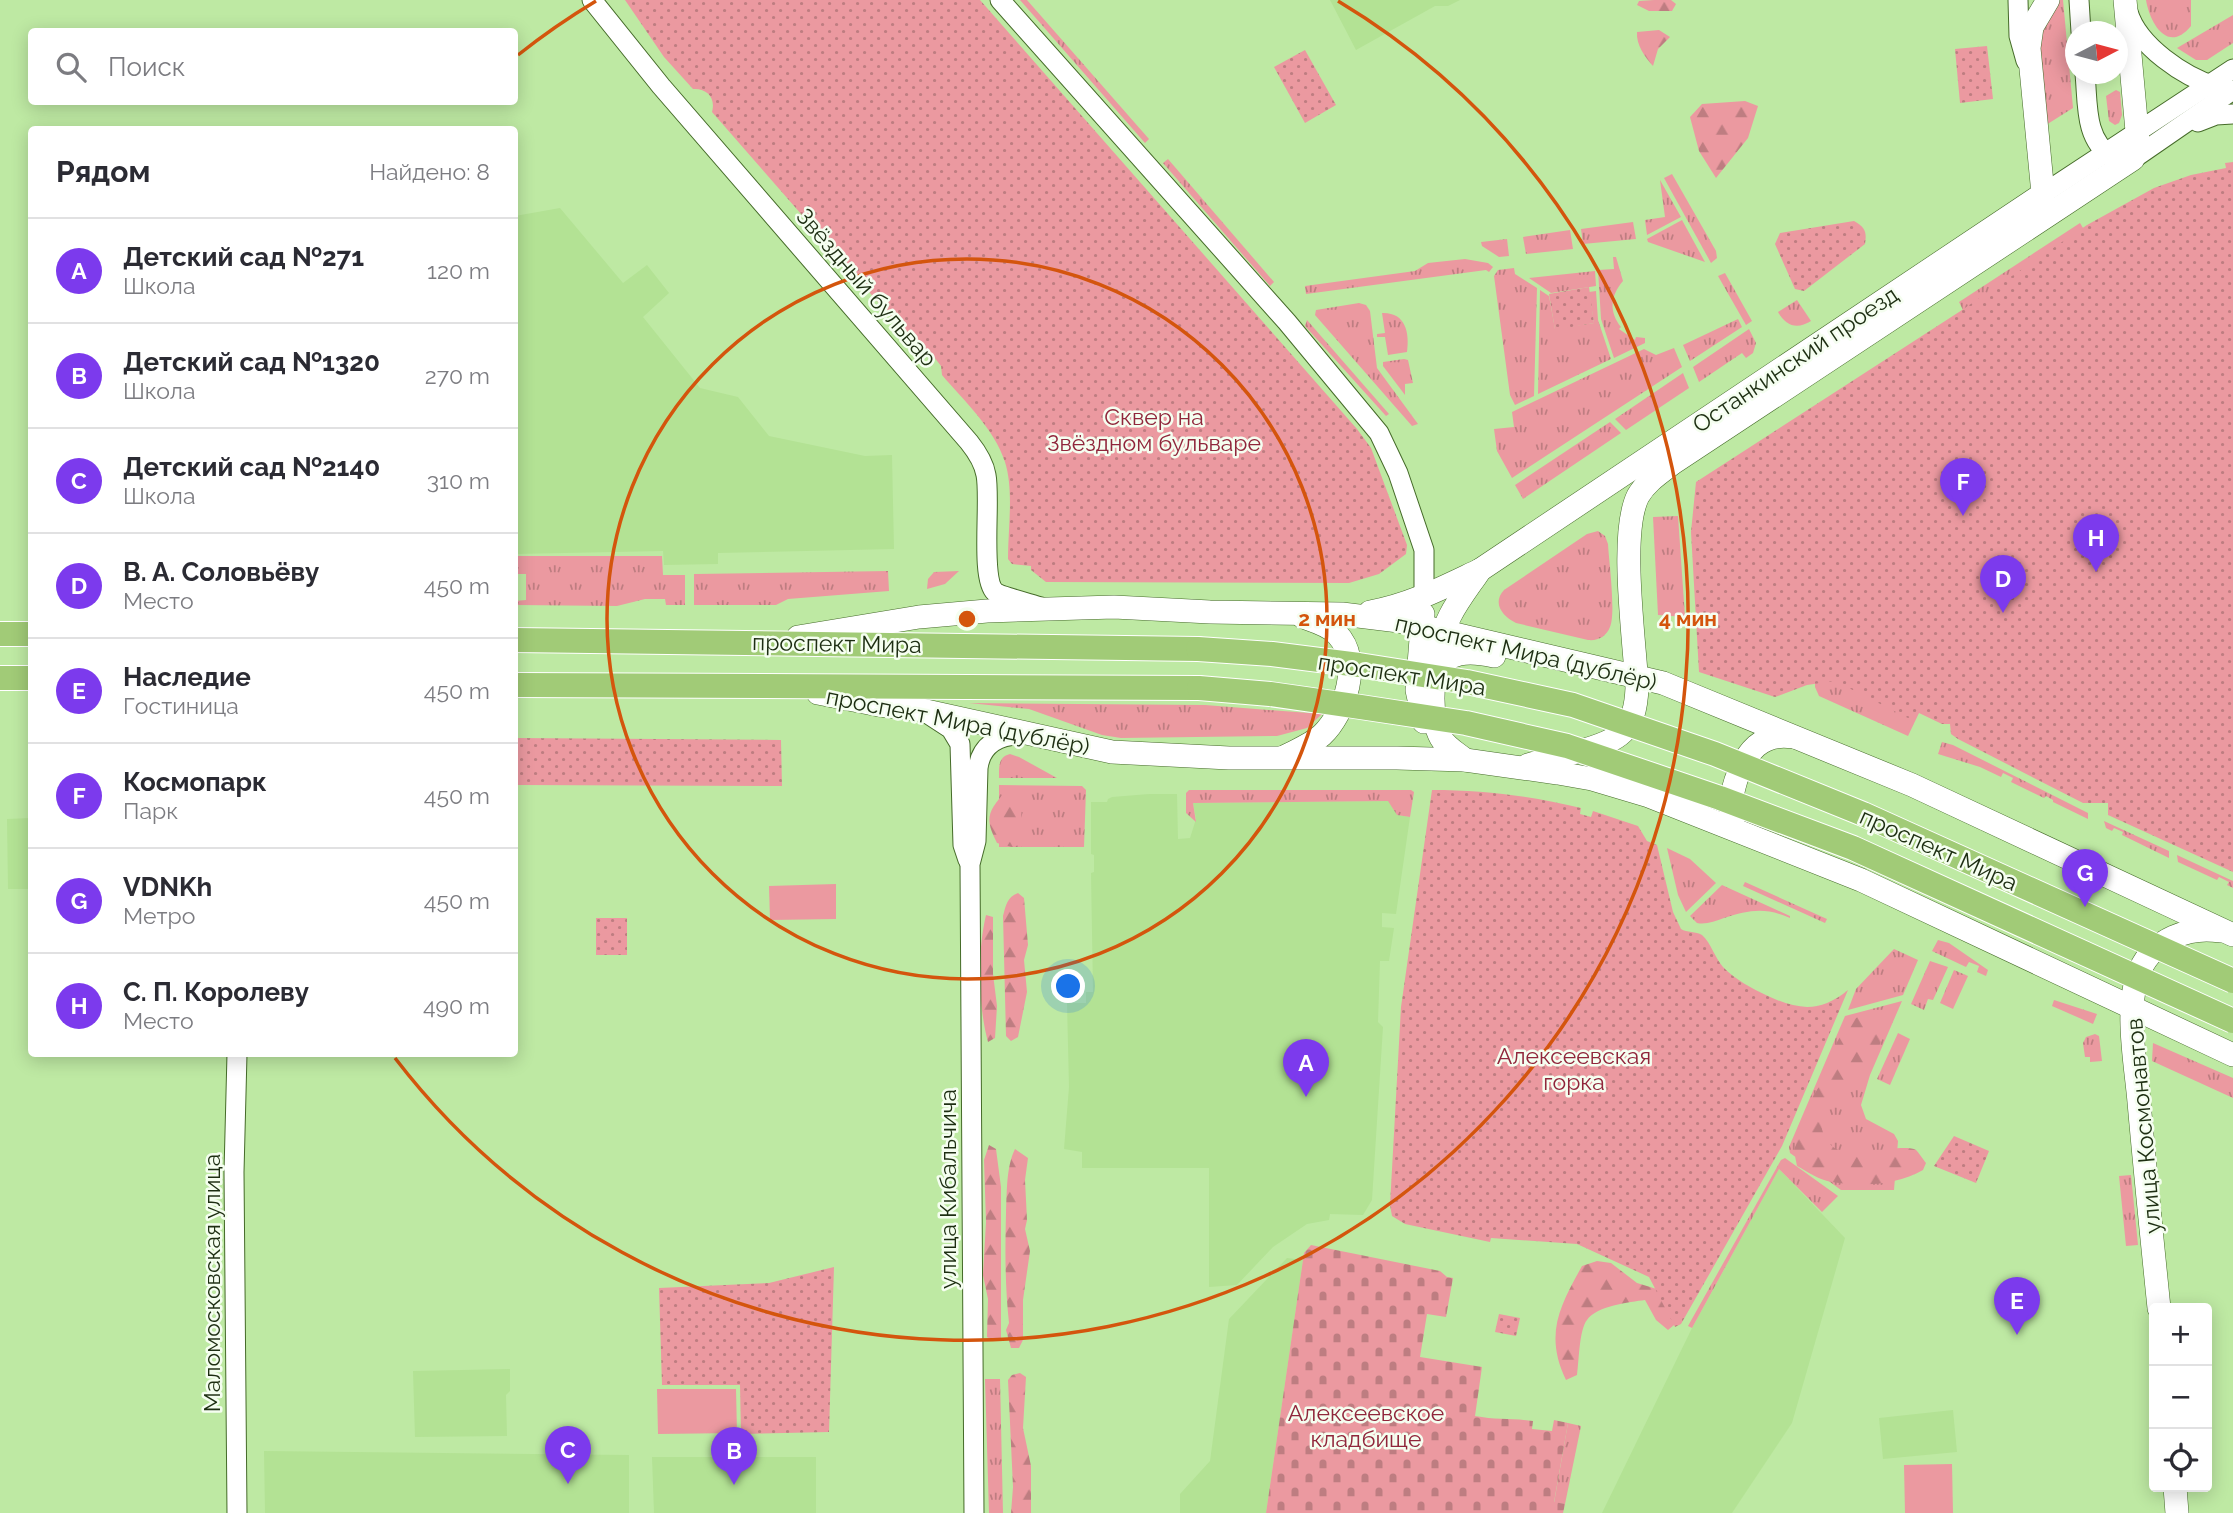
<!DOCTYPE html>
<html lang="ru">
<head>
<meta charset="utf-8">
<style>
  :root { --surface:#fff; --page:#f7f7f7; --text:#2b2b33; --muted:#7c7c81; --line:#e1e1e2; --accent:#7c3aed }
  body { margin:0; font-family:Raleway,sans-serif; background:var(--page); color:var(--text) }
  .controls { position:absolute; right:21px; bottom:21px; display:grid; overflow:hidden; border-radius:7px; box-shadow:0 4px 18px #0003 }
  .controls button { width:63px; height:63px; display:grid; place-items:center; padding:0; border:0; border-bottom:2px solid var(--line); background:var(--surface); color:var(--text); font:35px sans-serif }
  .compass { position:absolute; left:2065px; top:21px; width:63px; height:63px; border-radius:50%; background:var(--surface); box-shadow:0 4px 18px #0003; rotate:84deg }
  .you { position:absolute; left:1069px; top:987px; width:24px; height:24px; margin:-18px; border:5px solid #fff; border-radius:50%; background:#1a73e8; box-shadow:0 0 0 10px #1a73e833 }
  .badge { display:grid; place-items:center; width:46px; height:46px; border-radius:50%; background:var(--accent); color:#fff; font-size:23px; font-weight:700 }
  .pin { position:absolute; translate:-50% -58px; filter:drop-shadow(0 2px 4px #0008) }
  .pin::after { content:''; position:absolute; top:37px; width:24px; height:21px; background:inherit; clip-path:polygon(0 0,100% 0,50% 100%) }
  .list { margin:0; padding:0; list-style:none }
  h2 { display:flex; justify-content:space-between; align-items:center; height:91px; margin:0; padding:0 28px; font-size:30px }
  h2 small { font-size:23px; font-weight:400; color:var(--muted) }
  .list li { display:grid; grid-template-columns:46px 1fr auto; gap:21px; align-items:center; box-sizing:border-box; height:105px; padding:0 28px; border-top:2px solid var(--line) }
  .list b { display:block; font-size:26px; white-space:nowrap }
  .list p { margin:0; font-size:23px; white-space:nowrap; color:var(--muted) }
  .list em { font-size:23px; font-style:normal; color:var(--muted) }
  .icon { flex:none; width:38px; height:38px; fill:none; stroke:currentColor; stroke-width:2; stroke-linecap:round; stroke-linejoin:round }
  .map { position:relative; flex:none; width:2233px; height:1513px; overflow:hidden }
  .search { position:absolute; background:var(--surface); box-shadow:0 4px 18px #0003; left:28px; top:28px; width:490px; height:77px; display:flex; align-items:center; gap:18px; box-sizing:border-box; padding:0 24px; border-radius:7px; color:var(--muted); font-size:26px }
  .panel { position:absolute; background:var(--surface); box-shadow:0 4px 18px #0003; left:28px; top:126px; width:490px; height:931px; border-radius:7px }
  .map>svg:first-child { display:block }
  .built { fill:#b3e294 }
  .grass { fill:url(#grass-tufts) }
  .forest { fill:url(#forest-firs) }
  .cemetery { fill:url(#cemetery-stones) }
  .park { fill:url(#park-dots) }
  .pitch { fill:#eb99a0 }
  .lines { fill:none; stroke-linecap:round; stroke-linejoin:round }
  .tertiary-casing { stroke:#456b29; stroke-width:21 }
  .secondary-casing { stroke:#456b29; stroke-width:24 }
  .primary-casing { stroke:#fff; stroke-width:26 }
  .tertiary { stroke:#fff; stroke-width:19 }
  .secondary { stroke:#fff; stroke-width:23 }
  .primary { stroke:#a1cb77; stroke-width:24 }
  .primary-bridge-casing { stroke:#fff; stroke-width:26; stroke-linecap:butt }
  .primary-bridge { stroke:#a1cb77; stroke-width:24 }
  .ring { fill:none; stroke:#d4550d; stroke-width:3.5 }
  .labels { text-anchor:middle; dominant-baseline:central; stroke-width:5; stroke-linejoin:round; paint-order:stroke }
  .street-label { font-size:23px; fill:#1d2e12; stroke:#f5fef0 }
  .park-label { font-size:23px; fill:#90263b; stroke:#f5fef0 }
  .centre { fill:#d4550d; stroke:#f5fef0; stroke-width:3.5 }
  .ring-label { font-size:21px; text-anchor:middle; font-weight:bold; fill:#d4550d; stroke:#f5fef0; stroke-width:5; stroke-linejoin:round; paint-order:stroke }
</style>
</head>
<body>
<div class="map">
<svg width="2233" height="1513" viewBox="0 0 2233 1513">
  <defs>
    <pattern id="grass-tufts" width="24" height="20" patternUnits="userSpaceOnUse" patternTransform="scale(1.75)"><rect width="24" height="20" fill="#eb99a0"/><path d="M3 7l-1-3M5 7V3M7 7l1-3M15 17l-1-3M17 17v-4M19 17l1-3" fill="none" stroke="#be7d81"/></pattern>
    <pattern id="forest-firs" width="22" height="20" patternUnits="userSpaceOnUse" patternTransform="scale(1.75)"><rect width="22" height="20" fill="#eb99a0"/><path d="M5 1l3.5 6h-7zM16 11l3.5 6h-7z" fill="#be7d81"/></pattern>
    <pattern id="cemetery-stones" width="16" height="16" patternUnits="userSpaceOnUse" patternTransform="scale(1.75)"><rect width="16" height="16" fill="#eb99a0"/><path d="M2 7V4a2 2 0 0 1 4 0v3zM10 15v-3a2 2 0 0 1 4 0v3z" fill="#be7d81"/></pattern>
    <pattern id="park-dots" width="8" height="8" patternUnits="userSpaceOnUse" patternTransform="scale(1.75)"><rect width="8" height="8" fill="#eb99a0"/><path d="M2 2h.1M6 6h.1" fill="none" stroke="#be7d81" stroke-width="1.8" stroke-linecap="round"/></pattern>
  </defs>
  <rect width="100%" height="100%" fill="#bee9a3"/>
  <g class="built">
    <path d="M1330,0h130l-12,6h-13l-79,44z"/>
    <path d="M560,208l63,75 24,-18 22,28 -26,24 57,71 38,9 31,39 96,20 27,-1 2,94 -176,4v11l-54,1 -1,-14 -148,3v-338z"/>
    <path d="M1149,794h28l1,45 12,-1 6,-19 -3,-16 196,-2 8,14 13,2 -14,97 -14,-1v14l12,1 -5,33h-9l-2,61 5,5 -11,173 -9,15 -33,-1 -1,6 -22,4 -34,23 -36,38 -28,2v-119h-127v-16l-18,-3 5,-62 -2,-84h19v-11h7l-2,-119 3,-1v-17l-3,-1v-52h16l1,-3 4,-2z"/>
    <path d="M31,818v71h-23l-1,-70z"/>
    <path d="M1779,1169l66,69 -53,185 -60,90h-130l90,-185z"/>
    <path d="M1287,1258l16,2 -37,253h-86v-19l30,-33 19,-142z"/>
    <path d="M510,1369v22l-4,4 1,41 -92,1 -2,-66z"/>
    <path d="M1953,1410l4,42 -74,7 -4,-41z"/>
    <path d="M264,1451l365,4v58h-364z"/>
    <path d="M652,1457h164v56h-162z"/>
  </g>
  <g class="grass">
    <path d="M1020,0h7l122,139 -4,4z"/>
    <path d="M2057,0h6l10,108 -27,17 -8,-95z"/>
    <path d="M2146,0h45v26c-23,28 -41,-2 -45,-26z"/>
    <path d="M2233,15v28l-26,17h-11l-19,-12z"/>
    <path d="M2116,90l4,2 2,23 -3,8 -4,2 -6,-4 -3,-25z"/>
    <path d="M1168,159l106,123 -4,4 -107,-123z"/>
    <path d="M1672,174l44,77 1,7 -6,5 -47,-85z"/>
    <path d="M1660,180l21,37 -34,18 -2,-15 20,-3z"/>
    <path d="M1682,220l23,42 -57,-20 -1,-3z"/>
    <path d="M1633,222l3,17 -53,5 -2,-15z"/>
    <path d="M2080,223l11,18 -127,71 -5,-10z"/>
    <path d="M1570,230l3,19 -47,5 -3,-17z"/>
    <path d="M1507,239l2,17 -10,1 -17,-11 -1,-4z"/>
    <path d="M1613,257h3l7,24c-13,15 -14,31 -2,46l-2,2 16,11 1,-3 9,1v5l-31,15 -13,-39 -3,-49 16,-1z"/>
    <path d="M1465,259l23,4 5,4 -4,5 -3,-2 -180,24 -1,-8 110,-15 13,-8z"/>
    <path d="M1514,268l1,6 22,14 -3,108 -19,9 -5,-10 -16,-119 4,-6z"/>
    <path d="M1595,271l1,15 -45,7 -22,-15z"/>
    <path d="M1725,273l27,48 -6,4 -28,-49z"/>
    <path d="M1540,290l9,6 6,33 39,-6 -5,-31 7,-1 2,29 13,39 -73,35z"/>
    <path d="M1797,300l14,21c-14,9 -25,5 -33,-9z"/>
    <path d="M1359,303l7,2 4,6 7,57 41,56 -6,2 -97,-111 1,-5z"/>
    <path d="M1382,313c23,-1 28,19 25,39l-19,3 -3,-18h-8v-3l8,-1z"/>
    <path d="M1738,319l4,8 -52,34 -7,-16z"/>
    <path d="M1307,320l82,94 -3,2 -81,-90z"/>
    <path d="M1749,329l7,14 -3,10 -7,5 -4,-5 -43,29 -6,-15z"/>
    <path d="M1674,348l8,19 -170,111 -15,-27 -3,-22 20,-2 -2,-15 132,-63 12,6z"/>
    <path d="M1404,359l4,1 5,23 -8,1v11l-22,-29v-4z"/>
    <path d="M1683,373l6,15 -63,42 -11,-11z"/>
    <path d="M1610,422l11,11 -98,66 -8,-14z"/>
    <path d="M1678,516l7,101 -27,-2 -5,-98z"/>
    <path d="M1598,531l7,5 3,8c1,18 8,69 2,83 -4,10 -12,14 -22,13l-72,-17c-14,-7 -24,-20 -12,-33l83,-56z"/>
    <path d="M515,556h147l1,19h22v30h-19l-1,-6h-20l-28,7 -102,-1v-4l11,-1v-26h-11z"/>
    <path d="M888,571l1,20 -101,8 -12,6h-82v-31z"/>
    <path d="M959,571l-14,13 -18,5 1,-10 6,-7z"/>
    <path d="M1815,669l104,44 -11,23 -89,-40 -4,-9z"/>
    <path d="M969,703l236,2 117,9 -15,14 -30,8 -156,2 -19,-3 -73,-26z"/>
    <path d="M1942,742l11,3 135,68v6l-35,-17v-2l-7,-4 -2,2 -33,-16 2,-4 -10,-5 -2,4 -21,-10 -42,-13z"/>
    <path d="M1010,754l9,3 38,21h-58c0,-11 -1,-21 11,-24z"/>
    <path d="M999,785l83,1 4,4 -2,57h-85z"/>
    <path d="M1189,790h222l3,2 -4,25 -13,-2 -9,-14 -195,2 3,19 -10,-9v-20z"/>
    <path d="M2104,821l65,30v7l-47,-23 1,-3 -9,-4 -2,3 -6,-3z"/>
    <path d="M1667,848l23,11 26,24 -30,29 -8,-17z"/>
    <path d="M2177,855l56,26v7l-6,-3 2,-3 -10,-5 -2,3 -39,-18z"/>
    <path d="M1745,882l82,37 -2,4 -82,-37z"/>
    <path d="M1722,885l68,31v2c-25,-11 -41,-8 -66,0 -9,3 -18,7 -27,5l-7,-7z"/>
    <path d="M1938,940l11,3 39,27 -2,6 -9,-4 2,-6 -10,-4 -3,5 -34,-16z"/>
    <path d="M1894,949l24,11 -15,35 -55,15 8,-21z"/>
    <path d="M1930,961l18,6 -15,33 -5,-1 -4,11 -13,-6z"/>
    <path d="M1954,970l14,6 -15,33 -13,-6z"/>
    <path d="M2054,1000l43,14 -4,10 -41,-18z"/>
    <path d="M1902,1001l-32,74 -9,30 5,14 28,15 4,7 -4,49h-53l-51,-37 -1,-6 56,-131z"/>
    <path d="M1898,1033l12,6 -20,46 -13,-6z"/>
    <path d="M2095,1034l4,2 3,25 -12,1v-5h-5l-2,-14 3,-6z"/>
    <path d="M2153,1043l80,35v20l-81,-37z"/>
    <path d="M1785,1158l53,38 -16,16 -43,-43 -87,159 -4,-2 93,-166z"/>
    <path d="M2131,1175l7,70 -12,1 -7,-70z"/>
    <path d="M985,1379h15l3,134h-14z"/>
    <path d="M1568,1423l13,3 -16,78 -11,-1z"/>
  </g>
  <g class="forest">
    <path d="M1654,0h17l5,4 -4,7h-23l-12,-6 2,-4z"/>
    <path d="M1659,30l11,7 -12,12 -5,17c-8,-9 -17,-21 -16,-34z"/>
    <path d="M1745,101l13,5 -10,32 -32,40 -17,-27 -9,-34 12,-13z"/>
    <path d="M1006,791l7,1 9,13 -3,40 -7,2 -15,-4c-13,-25 -9,-32 9,-52z"/>
    <path d="M1018,893l6,5 4,47 -4,15 3,32 -9,45 -7,4 -5,-5 -3,-120c3,-11 4,-19 15,-23z"/>
    <path d="M986,915l7,2v57l4,32 -2,32 -7,4c-10,-37 -11,-89 -2,-127z"/>
    <path d="M1868,1011h23c-4,16 -17,53 -27,65 -10,12 -31,9 -40,25 -2,3 -1,7 -2,11 -4,20 6,40 29,41 13,0 56,-9 65,-3 3,3 7,9 10,13l-3,7c-25,15 -62,17 -91,12 -13,-2 -24,-10 -35,-16l-3,-15 4,-15 7,-12 8,-28 12,-19 12,-35 12,-20z"/>
    <path d="M989,1145l7,4 5,38v152l-7,2 -7,-4 1,-38 -5,-24 3,-53 -2,-62z"/>
    <path d="M1015,1149l13,9 -3,22 2,40 -2,9 5,22 -7,49v40l-4,8h-8l-5,-18 3,-7c-4,-37 -4,-73 -3,-110 1,-20 0,-46 9,-64z"/>
    <path d="M1597,1261l14,2 26,20 46,14c0,15 -2,24 -15,33l-12,-10 -11,-20c-15,2 -49,6 -58,20 -8,10 -8,42 -10,55l-11,5c-22,-46 -6,-74 16,-114z"/>
    <path d="M1020,1373l6,4 -3,51 8,38v47h-20l2,-26 -5,-107 4,-5z"/>
  </g>
  <path class="cemetery" d="M1311,1245l129,26 7,6 6,1 -7,39 -19,-3 -7,43 62,10 -7,49c21,4 37,2 58,5l-1,8 20,2 2,-11 14,3 -14,79 11,2 -2,9h-297l38,-260z"/>
  <g class="park">
    <path d="M625,0h355l377,429 14,19 36,97 -1,9 -27,20 -30,9 -303,-1 -15,-12v-4l-19,-2 -4,-5c0,-31 6,-68 -3,-97 -11,-34 -41,-61 -63,-87l-1,-9 -7,-9 -9,-1 -213,-244c4,-14 -5,-24 -19,-23l-29,-32z"/>
    <path d="M1987,46l6,53 -33,4 -5,-54z"/>
    <path d="M1305,50l31,55 -31,18 -31,-56z"/>
    <path d="M2233,162v710l-125,-57v-12h-25l-125,-64 -7,-5 -1,-10h-8l-23,-11 -11,5 -73,-37 -28,4 -32,12 -76,-25 -8,-140 5,-50 263,-170 128,-87 67,-37 37,-13 35,-7 -1,-5z"/>
    <path d="M1854,221c11,6 13,11 11,23l-61,47 -9,-2 -20,-45 5,-11z"/>
    <path d="M1589,287l5,36 -39,7 -6,-36z"/>
    <path d="M515,738l266,2 1,46 -267,-1z"/>
    <path d="M1432,790c52,0 99,6 149,18l-1,6 11,3 2,-6 45,15 9,15 10,4 16,67 8,17c6,4 15,2 21,6 9,8 13,23 21,32 13,13 28,21 45,29 30,14 52,17 80,-6l-66,156 -101,178 -6,3 -26,-50 -72,-33 -86,-6 -1,4 -85,-18 -13,-8 -2,-11 11,-198z"/>
    <rect x="596" y="918" width="31" height="37"/>
    <path d="M1954,1136l35,15 -13,32 -42,-17z"/>
    <path d="M834,1267l-5,165 -88,2 -1,-49h-78l-3,-97 110,-5z"/>
    <path d="M1499,1314l21,4 -4,18 -21,-4z"/>
  </g>
  <g class="pitch">
    <path d="M836,884v35l-66,1 -1,-34z"/>
    <path d="M657,1389h79l1,44 -79,1z"/>
    <path d="M1952,1464l1,49h-48l-1,-48z"/>
  </g>
  <g class="lines">
    <defs>
      <g id="tertiary">
        <path d="M592,0l69,86 308,356c8,10 15,21 17,33 5,25 -6,103 9,117 5,4 37,12 46,15"/>
        <path d="M1000,0l287,322 92,111 19,40 26,77v47"/>
        <path d="M2018,0l1,36 7,25"/>
        <path d="M2079,0l2,32"/>
        <path d="M2128,12c10,34 56,65 89,75"/>
        <path d="M2085,74c3,29 -1,65 27,83 7,5 13,5 21,2l100,-69"/>
        <path d="M2198,122l18,-7 17,-1"/>
        <path d="M2043,194l190,-125"/>
        <path d="M928,714l23,15 9,15 3,101 5,15"/>
        <path d="M237,1513l-3,-341 3,-118"/>
        <path d="M974,1513l-4,-649 6,-23 2,-73c3,-23 21,-33 43,-33"/>
      </g>
      <g id="secondary">
        <path d="M1370,612c40,-7 74,-25 110,-42l563,-376 -14,-146 3,-21 16,-27"/>
        <path d="M1423,614l-6,76 7,32"/>
        <path d="M798,637l121,-20 68,-6 127,-4 96,5 132,2 57,7 264,62 249,102 321,150"/>
        <path d="M1436,677c8,-28 35,-26 58,-21"/>
        <path d="M818,693l61,12 38,4 195,43 117,6h168l68,2 93,13 34,6 57,17 212,84 372,175"/>
        <path d="M1284,757c13,-7 27,-12 38,-22 23,-22 41,-74 15,-101 -8,-9 -23,-13 -34,-17"/>
        <path d="M1465,760c-8,-7 -19,-13 -24,-22 -16,-29 -5,-94 9,-122 8,-16 20,-31 30,-46"/>
        <path d="M1528,765c17,-5 35,-10 53,-14 39,-11 54,-19 56,-63 -2,-45 -18,-154 1,-192 8,-14 22,-23 35,-33l460,-304 5,-17 -13,-142"/>
        <path d="M1733,819c-4,-13 -1,-26 3,-39 10,-28 25,-48 57,-43"/>
        <path d="M2159,1308c-7,-69 -14,-137 -20,-206 -3,-37 -15,-97 1,-132 14,-31 49,-44 80,-39"/>
        <path d="M2175,1487l2,26"/>
      </g>
      <g id="primary">
        <path d="M0,634h32"/>
        <path d="M514,640l684,9"/>
        <path d="M0,678h32"/>
        <path d="M514,685l685,3"/>
      </g>
    </defs>
    <use href="#tertiary" class="tertiary-casing"/>
    <use href="#secondary" class="secondary-casing"/>
    <use href="#primary" class="primary-casing"/>
    <use href="#tertiary" class="tertiary"/>
    <use href="#secondary" class="secondary"/>
    <use href="#primary" class="primary"/>
    <defs>
      <g id="primary-bridge">
        <path d="M1198,649l74,5 87,11 108,17 106,23 142,49 148,60 370,167"/>
        <path d="M1199,688l71,6 84,12 112,17 101,23 153,52 133,50 380,173"/>
      </g>
    </defs>
    <use href="#primary-bridge" class="primary-bridge-casing"/>
    <use href="#primary-bridge" class="primary-bridge"/>
  </g>
  <g class="ring">
    <circle cx="967" cy="619" r="360"/>
    <path d="M518 55A721 721 0 0 1 596 1M1338 1A721 721 0 1 1 395 1058"/>
  </g>
  <g class="labels">
    <g class="street-label">
      <text transform="translate(867 287) rotate(49)">Звёздный бульвар</text>
      <text transform="translate(1795 359) rotate(-34)">Останкинский проезд</text>
      <text transform="translate(837 643) rotate(1)">проспект Мира</text>
      <text transform="translate(1526 652) rotate(13)">проспект Мира (дублёр)</text>
      <text transform="translate(1402 674) rotate(9)">проспект Мира</text>
      <text transform="translate(958 721) rotate(11)">проспект Мира (дублёр)</text>
      <text transform="translate(1939 849) rotate(24)">проспект Мира</text>
      <text transform="translate(2143 1126) rotate(-95)">улица Космонавтов</text>
      <text transform="translate(947 1189) rotate(-90)">улица Кибальчича</text>
      <text transform="translate(211 1283) rotate(-90)">Маломосковская улица</text>
    </g>
    <g class="park-label">
      <text x="1154" y="416">Сквер на<tspan x="1154" dy="26">Звёздном бульваре</tspan></text>
      <text x="1574" y="1055">Алексеевская<tspan x="1574" dy="26">горка</tspan></text>
      <text x="1366" y="1412">Алексеевское<tspan x="1366" dy="26">кладбище</tspan></text>
    </g>
  </g>
  <circle cx="967" cy="619" r="10" class="centre"/>
  <g class="ring-label">
    <text x="1327" y="626">2 мин</text>
    <text x="1688" y="626">4 мин</text>
  </g>
</svg>
<div class="controls">
<button>+</button>
<button>−</button>
<button><svg class="icon" aria-label="locate" viewBox="0 0 24 24"><circle cx="12" cy="12" r="6"/><path d="M12 2v4M12 18v4M2 12h4M18 12h4"/></svg></button>
</div>
<svg class="compass" viewBox="-18 -18 36 36"><path d="M0-13l5 13h-10z" fill="#e53935"/><path d="M0 13l5-13h-10z" fill="#7c7c81"/></svg>
<div class="you"></div>
<div class="pin badge" style="left:1306px;top:1097px">A</div>
<div class="pin badge" style="left:734px;top:1485px">B</div>
<div class="pin badge" style="left:568px;top:1484px">C</div>
<div class="pin badge" style="left:2003px;top:613px">D</div>
<div class="pin badge" style="left:2017px;top:1335px">E</div>
<div class="pin badge" style="left:1963px;top:516px">F</div>
<div class="pin badge" style="left:2085px;top:907px">G</div>
<div class="pin badge" style="left:2096px;top:572px">H</div>
<div class="search"><svg class="icon" aria-label="search" viewBox="0 0 24 24"><circle cx="10" cy="10" r="6"/><path d="M15 15l6 6"/></svg>Поиск</div>
<section class="panel">
<h2>Рядом<small>Найдено: 8</small></h2>
<ul class="list">
<li><span class="badge">A</span><div><b>Детский сад №271</b><p>Школа</p></div><em>120 m</em></li>
<li><span class="badge">B</span><div><b>Детский сад №1320</b><p>Школа</p></div><em>270 m</em></li>
<li><span class="badge">C</span><div><b>Детский сад №2140</b><p>Школа</p></div><em>310 m</em></li>
<li><span class="badge">D</span><div><b>В. А. Соловьёву</b><p>Место</p></div><em>450 m</em></li>
<li><span class="badge">E</span><div><b>Наследие</b><p>Гостиница</p></div><em>450 m</em></li>
<li><span class="badge">F</span><div><b>Космопарк</b><p>Парк</p></div><em>450 m</em></li>
<li><span class="badge">G</span><div><b>VDNKh</b><p>Метро</p></div><em>450 m</em></li>
<li><span class="badge">H</span><div><b>С. П. Королеву</b><p>Место</p></div><em>490 m</em></li>
</ul>
</section>
</div>
</body>
</html>
